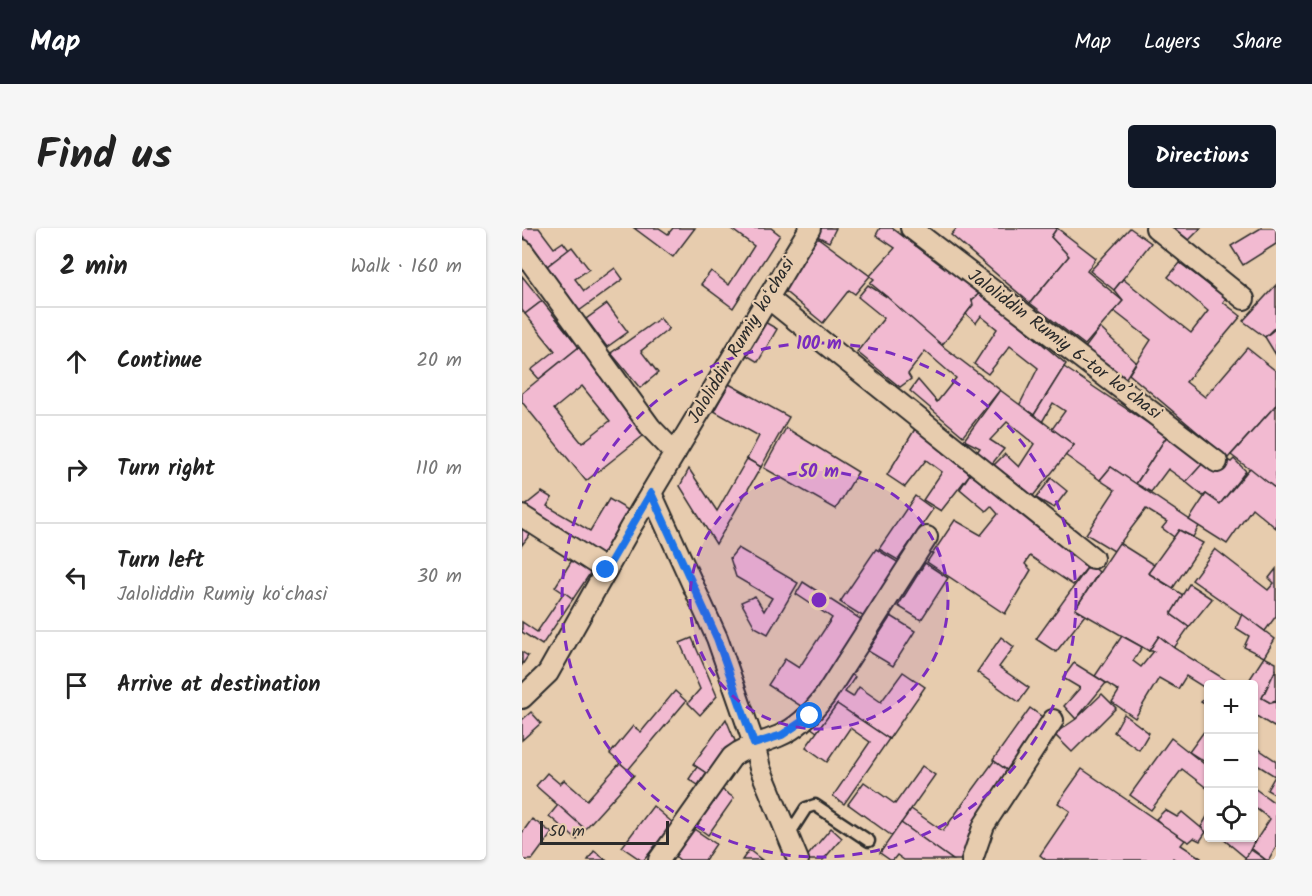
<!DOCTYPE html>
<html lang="en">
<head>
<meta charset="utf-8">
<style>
  :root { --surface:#fff; --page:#f6f6f6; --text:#222; --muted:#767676; --line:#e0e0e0; --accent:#111827 }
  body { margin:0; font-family:Kalam,sans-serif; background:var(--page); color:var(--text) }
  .controls { position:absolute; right:18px; bottom:18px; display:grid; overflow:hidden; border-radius:6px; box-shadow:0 2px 4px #0004 }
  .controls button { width:54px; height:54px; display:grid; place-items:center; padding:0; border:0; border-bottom:2px solid var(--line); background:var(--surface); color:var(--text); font:30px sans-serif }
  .scale { position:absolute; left:18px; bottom:15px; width:129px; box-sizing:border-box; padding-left:6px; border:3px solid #2b2b2b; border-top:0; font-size:16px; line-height:21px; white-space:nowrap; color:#2b2b2b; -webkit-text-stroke:4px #e7ccae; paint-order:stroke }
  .stop { position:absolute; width:18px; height:18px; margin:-14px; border:4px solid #1a73e8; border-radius:50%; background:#fff }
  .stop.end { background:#1a73e8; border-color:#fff; box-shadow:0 2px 6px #0008 }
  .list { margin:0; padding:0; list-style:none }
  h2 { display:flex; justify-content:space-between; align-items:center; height:78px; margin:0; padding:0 24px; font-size:26px }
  h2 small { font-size:20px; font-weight:400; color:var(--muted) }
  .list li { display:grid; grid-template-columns:39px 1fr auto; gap:18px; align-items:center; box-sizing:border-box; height:108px; padding:0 24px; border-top:2px solid var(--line) }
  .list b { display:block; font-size:22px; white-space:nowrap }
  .list p { margin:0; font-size:20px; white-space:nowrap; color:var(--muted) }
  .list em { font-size:20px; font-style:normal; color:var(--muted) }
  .icon { flex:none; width:33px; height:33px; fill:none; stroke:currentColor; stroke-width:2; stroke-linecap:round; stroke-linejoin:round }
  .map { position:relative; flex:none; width:754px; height:632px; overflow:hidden; border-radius:6px }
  header { display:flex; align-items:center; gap:36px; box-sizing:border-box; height:84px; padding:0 30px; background:var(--accent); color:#fff }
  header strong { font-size:28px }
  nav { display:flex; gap:33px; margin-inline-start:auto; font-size:21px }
  .intro { display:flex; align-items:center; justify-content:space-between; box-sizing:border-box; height:144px; padding:0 36px }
  h1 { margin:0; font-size:42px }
  .button { padding:15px 27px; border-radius:6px; background:var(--accent); color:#fff; font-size:21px; font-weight:700 }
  main { display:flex; gap:36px; padding:0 36px }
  aside { flex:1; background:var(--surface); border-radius:6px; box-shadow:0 2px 4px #0004 }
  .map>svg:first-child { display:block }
  .building { fill:#f2bad1; stroke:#2b2b2b; stroke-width:1.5; fill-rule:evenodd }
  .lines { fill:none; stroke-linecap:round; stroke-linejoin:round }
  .lane-casing { stroke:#2b2b2b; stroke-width:15 }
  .street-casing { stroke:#2b2b2b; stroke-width:24 }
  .lane { stroke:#e7ccae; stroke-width:10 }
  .street { stroke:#e7ccae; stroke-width:20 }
  .route { stroke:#1a73e8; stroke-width:8 }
  .ring { fill:none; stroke:#7b2cbf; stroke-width:3; stroke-dasharray:10 8 }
  .labels { text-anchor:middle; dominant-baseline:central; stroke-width:4.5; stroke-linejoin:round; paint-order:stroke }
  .street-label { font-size:18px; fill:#2b2b2b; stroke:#e7ccae }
  .centre { fill:#7b2cbf; stroke:#e7ccae; stroke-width:3 }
  .ring-label { font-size:18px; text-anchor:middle; font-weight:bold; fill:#7b2cbf; stroke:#e7ccae; stroke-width:4.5; stroke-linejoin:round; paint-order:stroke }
</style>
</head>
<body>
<header>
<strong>Map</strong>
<nav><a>Map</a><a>Layers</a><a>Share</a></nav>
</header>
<div class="intro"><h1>Find us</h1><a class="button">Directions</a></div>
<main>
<aside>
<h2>2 min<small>Walk · 160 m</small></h2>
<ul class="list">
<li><svg class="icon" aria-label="ahead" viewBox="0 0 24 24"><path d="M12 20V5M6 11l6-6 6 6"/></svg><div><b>Continue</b></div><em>20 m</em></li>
<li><svg class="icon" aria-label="right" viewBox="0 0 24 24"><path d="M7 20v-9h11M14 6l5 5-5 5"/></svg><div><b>Turn right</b></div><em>110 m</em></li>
<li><svg class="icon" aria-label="left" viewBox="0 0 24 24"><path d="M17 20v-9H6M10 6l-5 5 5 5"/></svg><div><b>Turn left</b><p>Jaloliddin Rumiy koʻchasi</p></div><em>30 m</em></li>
<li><svg class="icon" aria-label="arrive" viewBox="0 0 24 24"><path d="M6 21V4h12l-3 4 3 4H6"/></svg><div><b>Arrive at destination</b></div></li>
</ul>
</aside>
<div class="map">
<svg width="754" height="632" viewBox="0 0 754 632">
  <rect width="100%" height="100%" fill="#e7ccae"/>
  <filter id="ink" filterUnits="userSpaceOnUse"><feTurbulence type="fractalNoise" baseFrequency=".0167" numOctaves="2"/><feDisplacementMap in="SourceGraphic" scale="12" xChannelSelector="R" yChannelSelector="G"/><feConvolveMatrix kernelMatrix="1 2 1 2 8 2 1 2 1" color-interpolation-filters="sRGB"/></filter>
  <g filter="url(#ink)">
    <g class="building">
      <path d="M0,0h17l15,20 9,-6 6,8 -23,17 -24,-32z"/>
      <path d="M112,0h25l9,6 5,-6h22l-22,29z"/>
      <path d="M208,0h41l9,7 -47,73 -32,-24 10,-13 18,14 25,-39z"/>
      <path d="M294,0h20l-7,14 -16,-8z"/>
      <path d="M358,0h12l24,18 2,-2 63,48 -9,8 1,5 -31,40 -57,-44 2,-4 -17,-14 4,-4 -4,-3 25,-28 -19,-13z"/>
      <path d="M435,0h100l-6,9 18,19 -39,47 -79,-68z"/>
      <path d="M535,0l39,30 -9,13 36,30 -38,44 -55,-42 39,-47 -18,-19z"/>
      <path d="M608,0l21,15 -37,47 -24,-19z"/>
      <path d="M641,0h38l-18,18z"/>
      <path d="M739,0h15v16l-33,21 -12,-19z"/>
      <path d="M291,6l57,42 -15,18 -6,-4 -26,33 -41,-34z"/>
      <path d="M50,19l17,22 -14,10 9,12 31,-23 8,11 -44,32 -33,-44z"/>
      <path d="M658,35l46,35 -3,4 18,14 -55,66 19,15 42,-49 29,23v34l-48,53 -99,-84 22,-34 -37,-29 9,-10 -9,-11 9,-11 68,54 17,-22 -40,-34z"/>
      <path d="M0,48l20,25 -17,13 -3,-4z"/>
      <path d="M346,57l19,12 58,51 55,42 -37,46 -53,-45 8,-11 19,22 19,-24 -31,-27 -17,23 3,5 -11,8 -43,-35 27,-34 -26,-21z"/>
      <path d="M754,57v41l-11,11 -22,-16z"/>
      <path d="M459,64l85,72 -32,51 -15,-9 19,-38 -28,-22 -22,28 -14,-10 23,-35 -16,-13 -5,7 -10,-9 7,-9 -1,-5z"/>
      <path d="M20,73l37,46 -40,32 -8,-9 24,-19 -30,-37z"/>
      <path d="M85,76l21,28 -21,15 -21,-28z"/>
      <path d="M138,90l9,11 -28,22 17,22 -18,15 -29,-35z"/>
      <path d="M241,93l14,8 -19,33 -15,-9z"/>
      <path d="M578,100l36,34 -10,16 -41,-30z"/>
      <path d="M753,101l1,1v25l-11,-18z"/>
      <path d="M57,119l69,85 -62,49 -64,-79v-9zM60,158l28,35 -28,22 -28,-34z"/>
      <path d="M542,139l103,69 -31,48 -25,-17 -11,13 -35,-25 9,-10 -22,-16 13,-18 -12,-8 -11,19 -8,-7z"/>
      <path d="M207,156l60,33 -28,50 -14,-8 12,-23 -45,-25z"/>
      <path d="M478,162l74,55 -41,51 -39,-31 11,-11 14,13 15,-23 -27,-22 -17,18 14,9 -18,22 -13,-14 7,-9 -16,-8z"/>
      <path d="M754,177v84l-45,-34z"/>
      <path d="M264,200l72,44 -22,37 -72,-41z"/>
      <path d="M393,201l55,45 -29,37 -18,-11 19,-28 -16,-12 -21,27 -18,-12z"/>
      <path d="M645,208l37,26 -16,21 -20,-14 -17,23 -15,-8z"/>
      <path d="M701,230l8,4 3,-3 12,12 -26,33 -14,-10 -3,2 -17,-14 18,-20z"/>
      <path d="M225,231l14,8 -45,77 -36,-58 9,-17 28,42z"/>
      <path d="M589,239l88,59 -6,11 -14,-7 -5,7 -12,-9 5,-6 -21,-13 -32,42 -28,-17 29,-44 -15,-10z"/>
      <path d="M728,240l26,21v39l-24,-20 -25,36 -38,-24 17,-26 14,10z"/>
      <path d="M448,246l120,90 -17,21 -43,-29 -5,8 6,6 -26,44 -78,-52 28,-42 26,15 17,-21 -7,-8 -5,5 -26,-22z"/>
      <path d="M529,250l16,13 -13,17 -18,-10z"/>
      <path d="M20,264l10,6 -5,8 43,25 19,-32 19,11 -26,45 -80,-47z"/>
      <path d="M393,268l18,13 -35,51 -19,-11z"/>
      <path d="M0,299l9,6 -9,12z"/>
      <path d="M657,302l24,13 -30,45 -25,-15z"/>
      <path d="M597,315l35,22 -6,8 35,22 -12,19 18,13 -15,21 -15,-12 -10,15 -74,-42z"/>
      <path d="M216,320l60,35 -30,51 -13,-7 -14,-25 14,-6 9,15 8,-13 -36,-21 -6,-19z"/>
      <path d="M354,321l23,14 -35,54 -24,-15z"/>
      <path d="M693,321l53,41 6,-7 -5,-5 7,-9v47l-11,15 -73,-51z"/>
      <path d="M52,329l19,12 -20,30 -18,-12z"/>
      <path d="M403,335l23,15 -27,42 -23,-14z"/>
      <path d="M568,336l9,8 -24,37 10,6 -29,37 -20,-13z"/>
      <path d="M281,354l62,40 -58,88 -39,-25 17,-26 14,9 33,-50 -36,-24z"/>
      <path d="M667,356l23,15 -23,28 -18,-13z"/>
      <path d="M42,364l9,7 -31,46 -20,-13v-10l15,10z"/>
      <path d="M720,386l33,25 -11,18 -20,-10 5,-11 -13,-8z"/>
      <path d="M369,388l24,15 -22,35 -25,-15z"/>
      <path d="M600,408l20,11 -9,14 8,6 13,-16h-5l10,-15 15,12 60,37h-26v5l-22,-14 -8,13 -19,-11 -24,40 -23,-16 7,-11 -24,-15z"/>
      <path d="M479,409l13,10 -15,20 30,21 -10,14 -42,-30z"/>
      <path d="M170,410l25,58 -17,19 -12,-12 12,-14 -20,-46z"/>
      <path d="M0,424l6,4 -6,9z"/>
      <path d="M742,429l12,6v6l-14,29 9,5 5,-1v23l-2,2 -19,-12 -1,2v-32h-8z"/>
      <path d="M552,435l32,20 -30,36 -12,-13 16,-18 -17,-10z"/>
      <path d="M754,441v33l-3,-1 -2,2 -9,-5z"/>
      <path d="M326,444l7,5 -10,15 8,5 6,-10 22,15 22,-30 22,15 -36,52 -52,-35 -20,28 -7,-5z"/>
      <path d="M153,463l11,10 -58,69 -18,-16 23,-28 8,6z"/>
      <path d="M580,466l14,14 -44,44 -18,-18 22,-15z"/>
      <path d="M686,467v11l-7,-4z"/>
      <path d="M315,476l52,35 -45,65 -11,-8 37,-54 -20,-14 -23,34 -21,-15z"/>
      <path d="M508,480l15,11 -37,52 -15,-11z"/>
      <path d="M9,484l10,11 -19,17v-20z"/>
      <path d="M602,486l25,19 -10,17 -25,-18z"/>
      <path d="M204,491l9,22 -26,34 -16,-11z"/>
      <path d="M686,498v38l-19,-12z"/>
      <path d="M649,510l37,29v22l-26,-20 -31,41 -21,-15z"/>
      <path d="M732,518l22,15v34l-9,-5 8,-14 -21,-13z"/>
      <path d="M472,533l18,13 -43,61 7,5 -14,20h-9l-52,-37 10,-14 32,22z"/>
      <path d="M98,535l14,12 -49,54 -49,-43 11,-13 13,11 4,-4 23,20z"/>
      <path d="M400,538l13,9 -43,61 -44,-32 16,-22 31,22z"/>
      <path d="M175,539l9,6 -8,12 -9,-6z"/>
      <path d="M560,541l103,71 -4,5 20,13 -1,2h-24l-3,-2 -1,2h-126l-6,-5 30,-44 -12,-8z"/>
      <path d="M196,559l16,11 -26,37 -15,-11z"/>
      <path d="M732,560l22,16v43l-7,13h-3l-15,-12 19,-29 -16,-12z"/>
      <path d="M36,577l27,24 -8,11 -28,-24z"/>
      <path d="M131,578l20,17 -29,37h-3l-19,-13z"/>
      <path d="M643,582l12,7 5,-5 24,20 -6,9 -6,-3 -5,4 -4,-2 -22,-15 -7,-6z"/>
      <path d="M686,587v19l-7,-7z"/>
      <path d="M10,591l20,14 -20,27h-10v-27z"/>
      <path d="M379,595l49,35 3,2h-49l-7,-5 -4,5h-3l-10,-7z"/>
      <path d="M169,599l25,17 -11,16h-25l-8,-6z"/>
      <path d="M309,600l11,10 -19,22h-19z"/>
      <path d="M700,610h26l6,4 -8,16z"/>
      <path d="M227,622l13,10h-20z"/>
      <path d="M729,622l15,10h-22z"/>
      <path d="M72,623l12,9h-18z"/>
    </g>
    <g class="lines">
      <defs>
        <path id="lane" d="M266,608l18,-28 9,-3 54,36"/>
        <g id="street">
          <path d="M389,0l306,234"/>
          <path d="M634,0l88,71"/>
          <path d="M0,22l129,178 24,25"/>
          <path d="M246,70l325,260"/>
          <path d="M129,265l66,145 37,106 6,24 38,92"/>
          <path d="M0,288l84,54"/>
          <path d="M0,470l26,-25 82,-145 180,-300"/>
          <path d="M137,632l73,-103c14,-11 30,-14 47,-21 19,-8 34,-24 46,-40l102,-159"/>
          <path d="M450,632l12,-35 69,-105"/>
        </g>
      </defs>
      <use href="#lane" class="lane-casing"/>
      <use href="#street" class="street-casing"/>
      <use href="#lane" class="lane"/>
      <use href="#street" class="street"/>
    </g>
  </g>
  <g class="lines" filter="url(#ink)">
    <path class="route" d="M84,342l45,-77 66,145 37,106 28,-9 28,-19"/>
  </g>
  <circle cx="297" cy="372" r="129" fill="#7b2cbf" fill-opacity=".12"/>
  <g class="ring">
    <circle cx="297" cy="372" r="129"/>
    <circle cx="297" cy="372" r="257"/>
  </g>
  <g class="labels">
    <g class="street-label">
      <text transform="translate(220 113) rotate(-59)">Jaloliddin Rumiy koʻchasi</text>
      <text transform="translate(542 117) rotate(37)">Jaloliddin Rumiy 6-tor koʼchasi</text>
    </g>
  </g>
  <circle cx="297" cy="372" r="9" class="centre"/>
  <g class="ring-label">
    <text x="297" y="121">100 m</text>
    <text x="297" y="249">50 m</text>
  </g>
</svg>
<div class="controls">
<button>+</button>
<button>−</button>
<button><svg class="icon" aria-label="locate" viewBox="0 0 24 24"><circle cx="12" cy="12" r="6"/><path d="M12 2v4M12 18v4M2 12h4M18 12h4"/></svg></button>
</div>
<div class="scale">50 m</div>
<div class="stop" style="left:288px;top:488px"></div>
<div class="stop end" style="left:84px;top:342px"></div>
</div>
</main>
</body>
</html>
